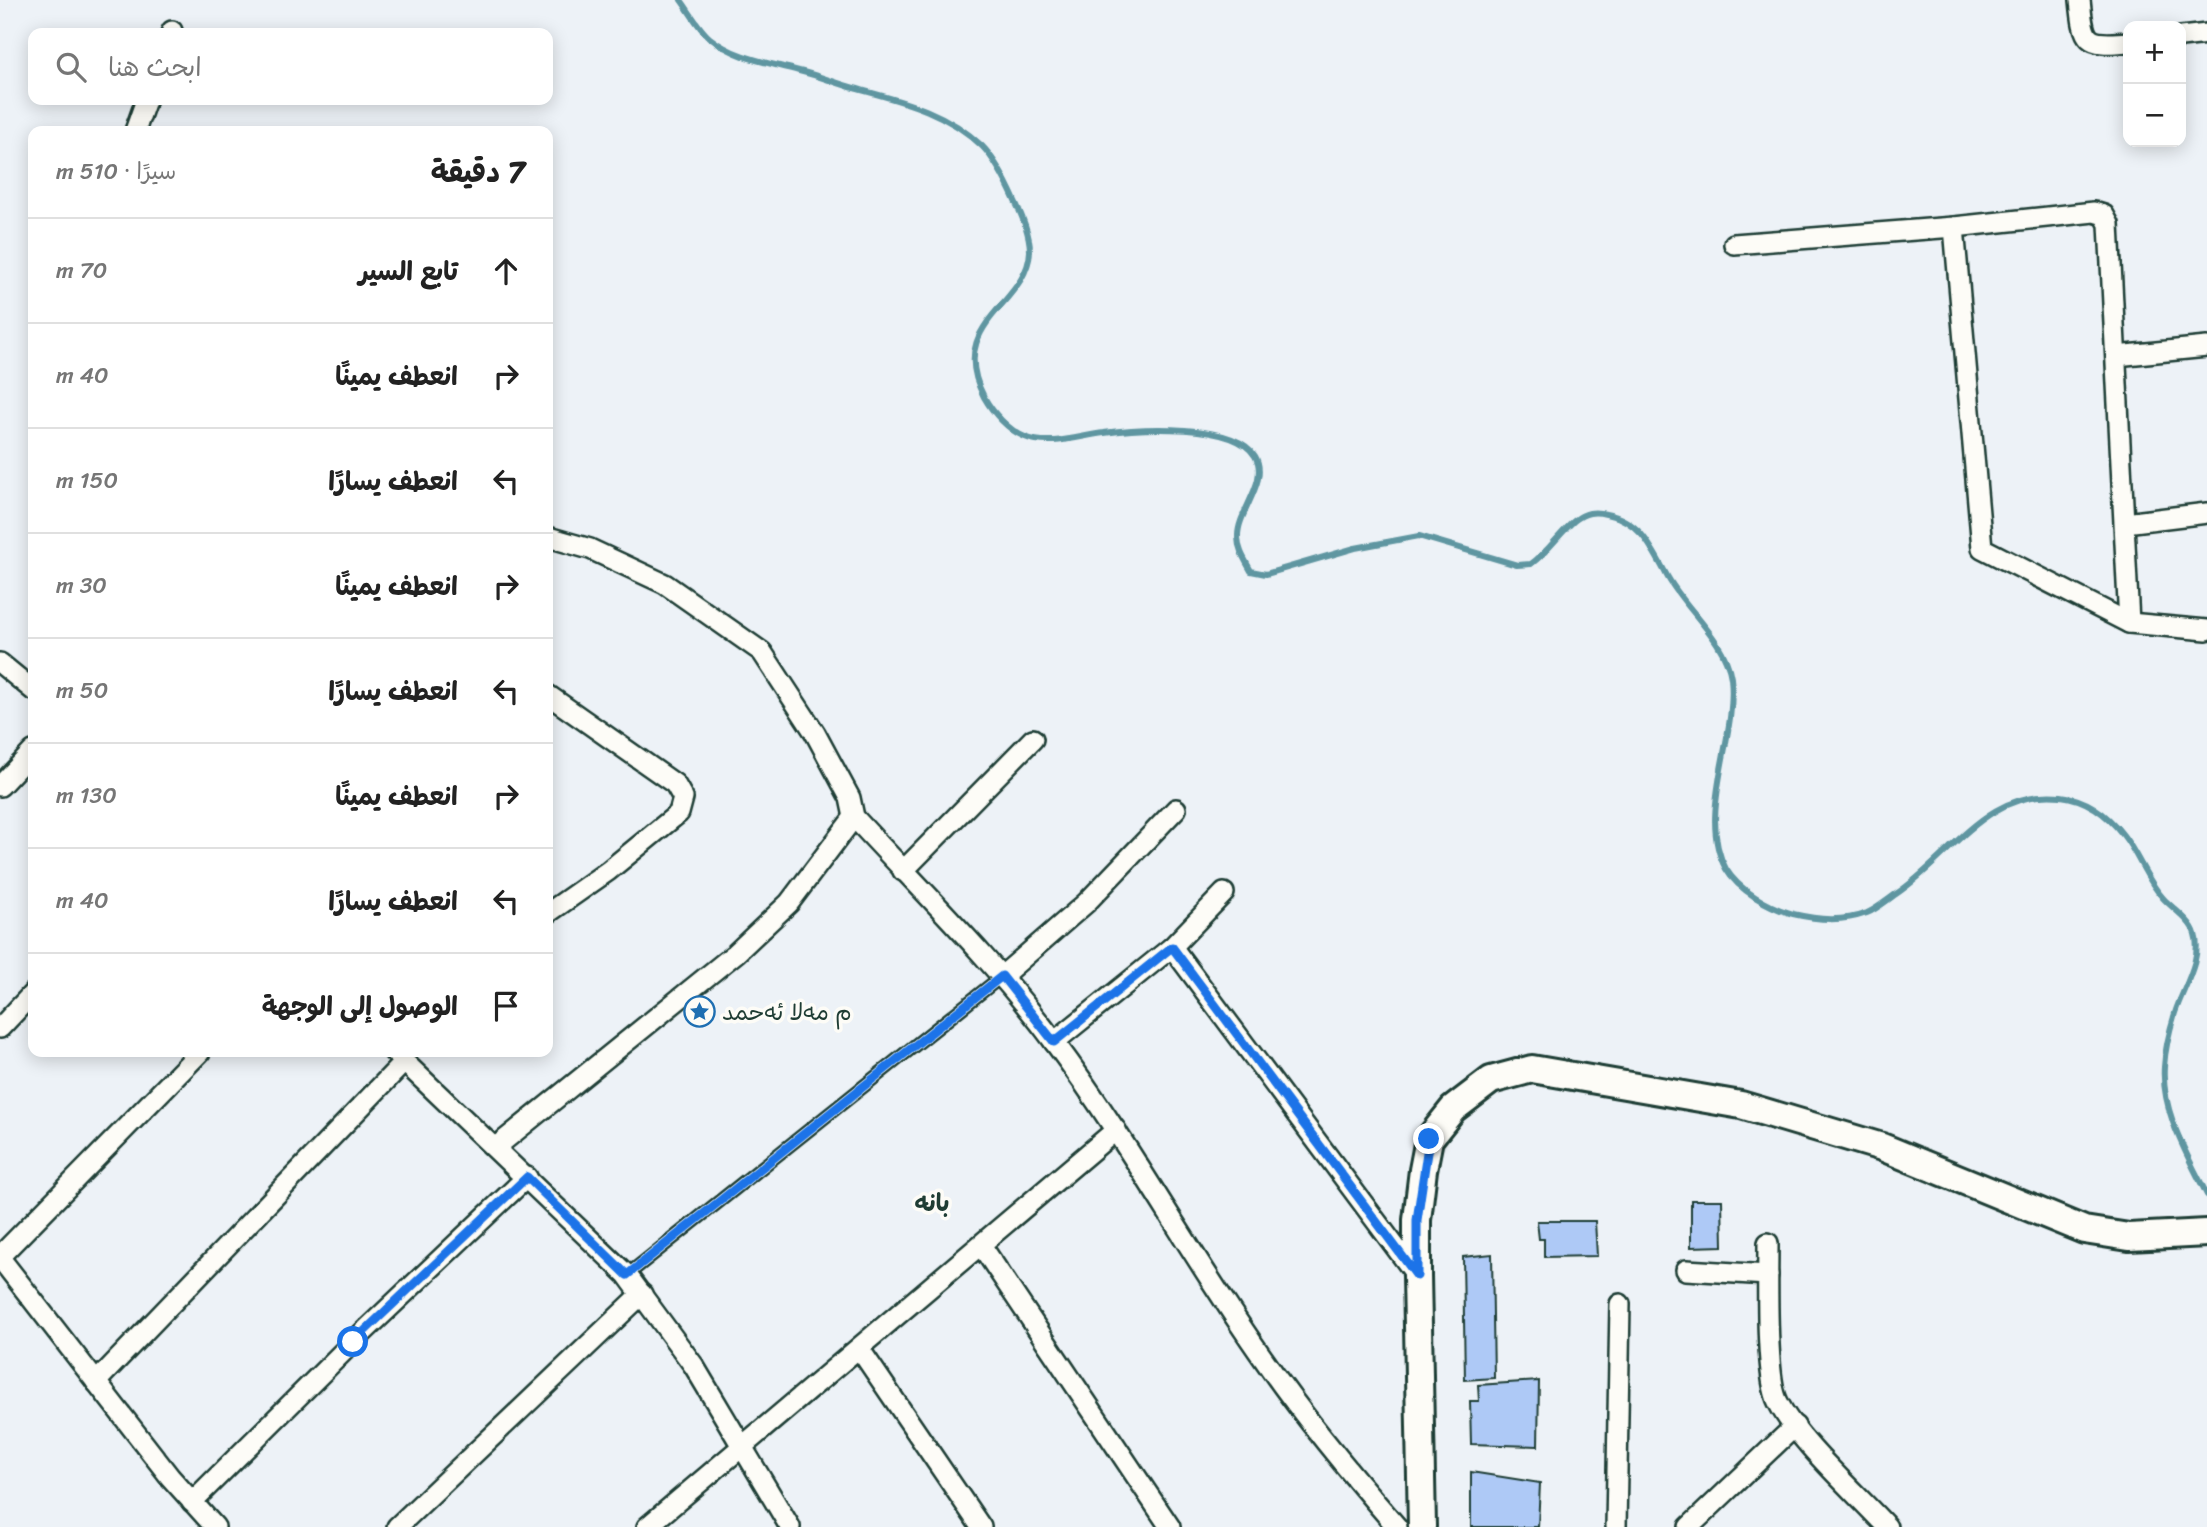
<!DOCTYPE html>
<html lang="ar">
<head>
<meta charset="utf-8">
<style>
  :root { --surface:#fff; --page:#f6f6f6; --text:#222; --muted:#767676; --line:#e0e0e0 }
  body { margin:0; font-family:Sriracha,"Playpen Sans Arabic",sans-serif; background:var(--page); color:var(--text); direction:rtl }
  .controls { position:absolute; right:21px; top:21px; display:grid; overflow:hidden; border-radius:14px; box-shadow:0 4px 18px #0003 }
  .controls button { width:63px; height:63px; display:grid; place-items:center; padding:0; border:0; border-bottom:2px solid var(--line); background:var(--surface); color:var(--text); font:35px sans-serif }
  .stop { position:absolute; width:21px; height:21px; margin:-16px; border:5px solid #1a73e8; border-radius:50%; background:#fff }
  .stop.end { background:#1a73e8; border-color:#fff; box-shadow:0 2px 7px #0008 }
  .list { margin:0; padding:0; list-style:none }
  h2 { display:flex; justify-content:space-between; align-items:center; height:91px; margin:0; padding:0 28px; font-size:30px }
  h2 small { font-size:23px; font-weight:400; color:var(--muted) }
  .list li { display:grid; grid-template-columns:46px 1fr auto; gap:21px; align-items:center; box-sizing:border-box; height:105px; padding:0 28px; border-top:2px solid var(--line) }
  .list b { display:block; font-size:26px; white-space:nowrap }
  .list em { font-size:23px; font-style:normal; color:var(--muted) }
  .icon { flex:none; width:38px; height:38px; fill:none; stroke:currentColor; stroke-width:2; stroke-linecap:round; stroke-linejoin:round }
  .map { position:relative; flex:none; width:2207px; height:1527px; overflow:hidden; direction:ltr }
  .search { position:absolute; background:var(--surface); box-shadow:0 4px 18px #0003; left:28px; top:28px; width:525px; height:77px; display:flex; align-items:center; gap:18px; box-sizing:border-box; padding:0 24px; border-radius:14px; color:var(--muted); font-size:26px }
  .panel { position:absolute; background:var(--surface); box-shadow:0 4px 18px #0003; left:28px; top:126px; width:525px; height:931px; border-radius:14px; direction:rtl }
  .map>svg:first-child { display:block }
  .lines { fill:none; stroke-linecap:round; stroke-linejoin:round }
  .stream { stroke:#5f96a1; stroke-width:6 }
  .building { fill:#aec9f6; stroke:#1f3d34; stroke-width:2 }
  .lane-casing { stroke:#1f3d34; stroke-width:15 }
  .street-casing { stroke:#1f3d34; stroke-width:24 }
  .secondary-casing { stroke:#1f3d34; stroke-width:32 }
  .lane { stroke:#fdfcf7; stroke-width:10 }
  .street { stroke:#fdfcf7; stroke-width:19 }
  .secondary { stroke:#fdfcf7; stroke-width:26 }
  .route { stroke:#1a73e8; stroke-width:9 }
  .labels { text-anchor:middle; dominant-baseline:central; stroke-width:7; stroke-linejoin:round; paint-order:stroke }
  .poi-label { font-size:23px; fill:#1f3d34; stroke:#fdfcf7; text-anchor:start }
  .neighbourhood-label { font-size:24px; font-weight:bold; fill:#1f3d34; stroke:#fdfcf7 }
</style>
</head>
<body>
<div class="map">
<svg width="2207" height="1527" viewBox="0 0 2207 1527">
  <rect width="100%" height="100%" fill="#edf2f7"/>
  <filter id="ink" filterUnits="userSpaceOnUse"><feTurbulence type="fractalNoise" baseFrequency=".0143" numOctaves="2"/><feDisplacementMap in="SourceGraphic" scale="14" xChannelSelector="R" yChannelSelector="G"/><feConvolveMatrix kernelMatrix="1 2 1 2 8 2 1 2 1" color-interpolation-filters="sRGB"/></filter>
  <g filter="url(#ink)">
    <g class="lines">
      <path class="stream" d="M681,0c9,12 18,29 29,38 27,21 57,24 89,33 18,4 37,12 55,17 48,13 92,23 128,58 14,14 25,37 33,55 7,15 15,33 15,50 -2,54 -85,72 -46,146 9,16 24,33 41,40 25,10 54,-1 79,-4 34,-5 131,-11 151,23 15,25 -18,56 -17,81 0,13 7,23 13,34l15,3 89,-26 64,-12 98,29 14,-1c17,-12 28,-30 43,-43 11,-9 20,-10 32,-7 33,6 45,32 60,60 18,35 59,64 65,104 7,59 -35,137 -5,191 12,21 44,39 67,45 26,6 49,8 74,-1 10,-4 20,-13 29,-19 56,-37 90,-106 165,-98 25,3 46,18 62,39 15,19 23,44 40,63 10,11 28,22 32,36 8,25 -13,56 -20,79 -5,16 -10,37 -11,54 -3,45 24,89 43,128"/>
    </g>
    <g class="building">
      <path d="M1691,1200h31l1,46 -32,1z"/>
      <path d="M1537,1221h58l2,35 -53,1v-18h-5z"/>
      <path d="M1492,1254l2,124 -29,2 -2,-123z"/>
      <path d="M1539,1381l-1,65 -67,-2 -1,-43h9l-1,-16z"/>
      <path d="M1471,1472l69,11 -2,44h-67z"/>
    </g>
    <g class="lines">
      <defs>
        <path id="lane" d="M627,1275l375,-299"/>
        <g id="street">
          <path d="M2080,0c4,42 5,46 48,42"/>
          <path d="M171,33l1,-2"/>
          <path d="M2181,37l26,-3"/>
          <path d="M135,131l11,-31"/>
          <path d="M1954,227l28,321 147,75 78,7"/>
          <path d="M1734,244l220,-17 140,-15 10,3 5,9 20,399"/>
          <path d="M2116,356l91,-9"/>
          <path d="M2125,523l82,-10"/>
          <path d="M548,537l42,12 75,35 97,68 53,81 35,65 4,19c68,74 141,145 201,226 76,102 136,214 210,318 40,58 85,112 132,166"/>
          <path d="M0,663l33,27"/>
          <path d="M548,695l127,89 8,14 -4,15 -71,58 -60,42"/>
          <path d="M0,786l33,-35"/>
          <path d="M903,871l130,-132"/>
          <path d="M1172,947l245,329"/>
          <path d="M1002,976l84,-73 90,-94"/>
          <path d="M0,1028l33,-35"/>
          <path d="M1054,1042l118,-95 52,-54"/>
          <path d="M394,1052l233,223 67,91 96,161"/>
          <path d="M496,1147l240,-194 53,-50 65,-86"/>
          <path d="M1768,1243c0,32 -3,135 10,159 19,38 79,92 109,125"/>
          <path d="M981,1245l189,282"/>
          <path d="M0,1256l200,-204"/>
          <path d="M0,1258l170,219 45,50"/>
          <path d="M1686,1270l82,5"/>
          <path d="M859,1348l122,179"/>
          <path d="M96,1382l308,-320"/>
          <path d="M192,1502l161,-160 174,-165"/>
          <path d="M397,1527l245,-233"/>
          <path d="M647,1527l469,-397"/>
          <path d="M1616,1527l4,-223"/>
          <path d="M1689,1527l106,-101"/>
        </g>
        <path id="secondary" d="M1422,1527l-5,-251v-56l6,-50 6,-31 24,-30 38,-29 41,-11 209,36 141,42 202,83 45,7 78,-4"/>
      </defs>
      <use href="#lane" class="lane-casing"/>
      <use href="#street" class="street-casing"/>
      <use href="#secondary" class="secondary-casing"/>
      <use href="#lane" class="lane"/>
      <use href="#street" class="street"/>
      <use href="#secondary" class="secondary"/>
    </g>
  </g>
  <g class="lines" filter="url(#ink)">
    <path class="route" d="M353,1342l174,-165 100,98 375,-299 52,66 118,-95 245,329v-56l12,-81"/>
  </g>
  <defs>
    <symbol id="sight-ring" viewBox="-11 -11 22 22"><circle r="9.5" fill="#fdfcf7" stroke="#1f6fb2" stroke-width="1.5"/><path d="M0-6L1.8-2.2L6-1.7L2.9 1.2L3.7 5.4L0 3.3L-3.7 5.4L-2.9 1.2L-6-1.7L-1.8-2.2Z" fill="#1f6fb2"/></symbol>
  </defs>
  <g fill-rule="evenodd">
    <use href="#sight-ring" x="682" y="994" width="35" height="35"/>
  </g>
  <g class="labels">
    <g class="poi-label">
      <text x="722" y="1012">م مەلا ئەحمد</text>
    </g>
    <g class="neighbourhood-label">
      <text x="932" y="1203">بانە</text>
    </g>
  </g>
</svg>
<div class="controls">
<button>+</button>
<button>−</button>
</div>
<div class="stop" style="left:353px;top:1342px"></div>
<div class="stop end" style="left:1429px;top:1139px"></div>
<div class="search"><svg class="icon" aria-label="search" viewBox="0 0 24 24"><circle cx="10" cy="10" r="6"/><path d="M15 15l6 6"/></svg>ابحث هنا</div>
<section class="panel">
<h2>7 دقيقة<small>سيرًا · 510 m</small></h2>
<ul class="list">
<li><svg class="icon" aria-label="ahead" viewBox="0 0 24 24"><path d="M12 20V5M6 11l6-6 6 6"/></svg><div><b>تابع السير</b></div><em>70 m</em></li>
<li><svg class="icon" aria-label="right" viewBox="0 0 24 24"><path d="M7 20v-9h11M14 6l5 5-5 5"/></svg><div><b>انعطف يمينًا</b></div><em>40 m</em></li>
<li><svg class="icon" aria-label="left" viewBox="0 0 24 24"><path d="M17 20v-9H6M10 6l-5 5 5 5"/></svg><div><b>انعطف يسارًا</b></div><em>150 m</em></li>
<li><svg class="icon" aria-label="right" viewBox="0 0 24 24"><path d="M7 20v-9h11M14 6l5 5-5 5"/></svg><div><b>انعطف يمينًا</b></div><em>30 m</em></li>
<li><svg class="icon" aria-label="left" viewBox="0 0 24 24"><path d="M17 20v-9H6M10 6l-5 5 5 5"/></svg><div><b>انعطف يسارًا</b></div><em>50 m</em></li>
<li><svg class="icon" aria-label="right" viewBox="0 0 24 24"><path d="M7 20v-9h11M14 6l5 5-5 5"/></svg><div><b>انعطف يمينًا</b></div><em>130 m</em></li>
<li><svg class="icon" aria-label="left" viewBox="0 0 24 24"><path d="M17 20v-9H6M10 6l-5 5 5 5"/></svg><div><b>انعطف يسارًا</b></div><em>40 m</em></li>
<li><svg class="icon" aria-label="arrive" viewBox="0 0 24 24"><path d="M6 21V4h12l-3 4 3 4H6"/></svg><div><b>الوصول إلى الوجهة</b></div></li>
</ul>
</section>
</div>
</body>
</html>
